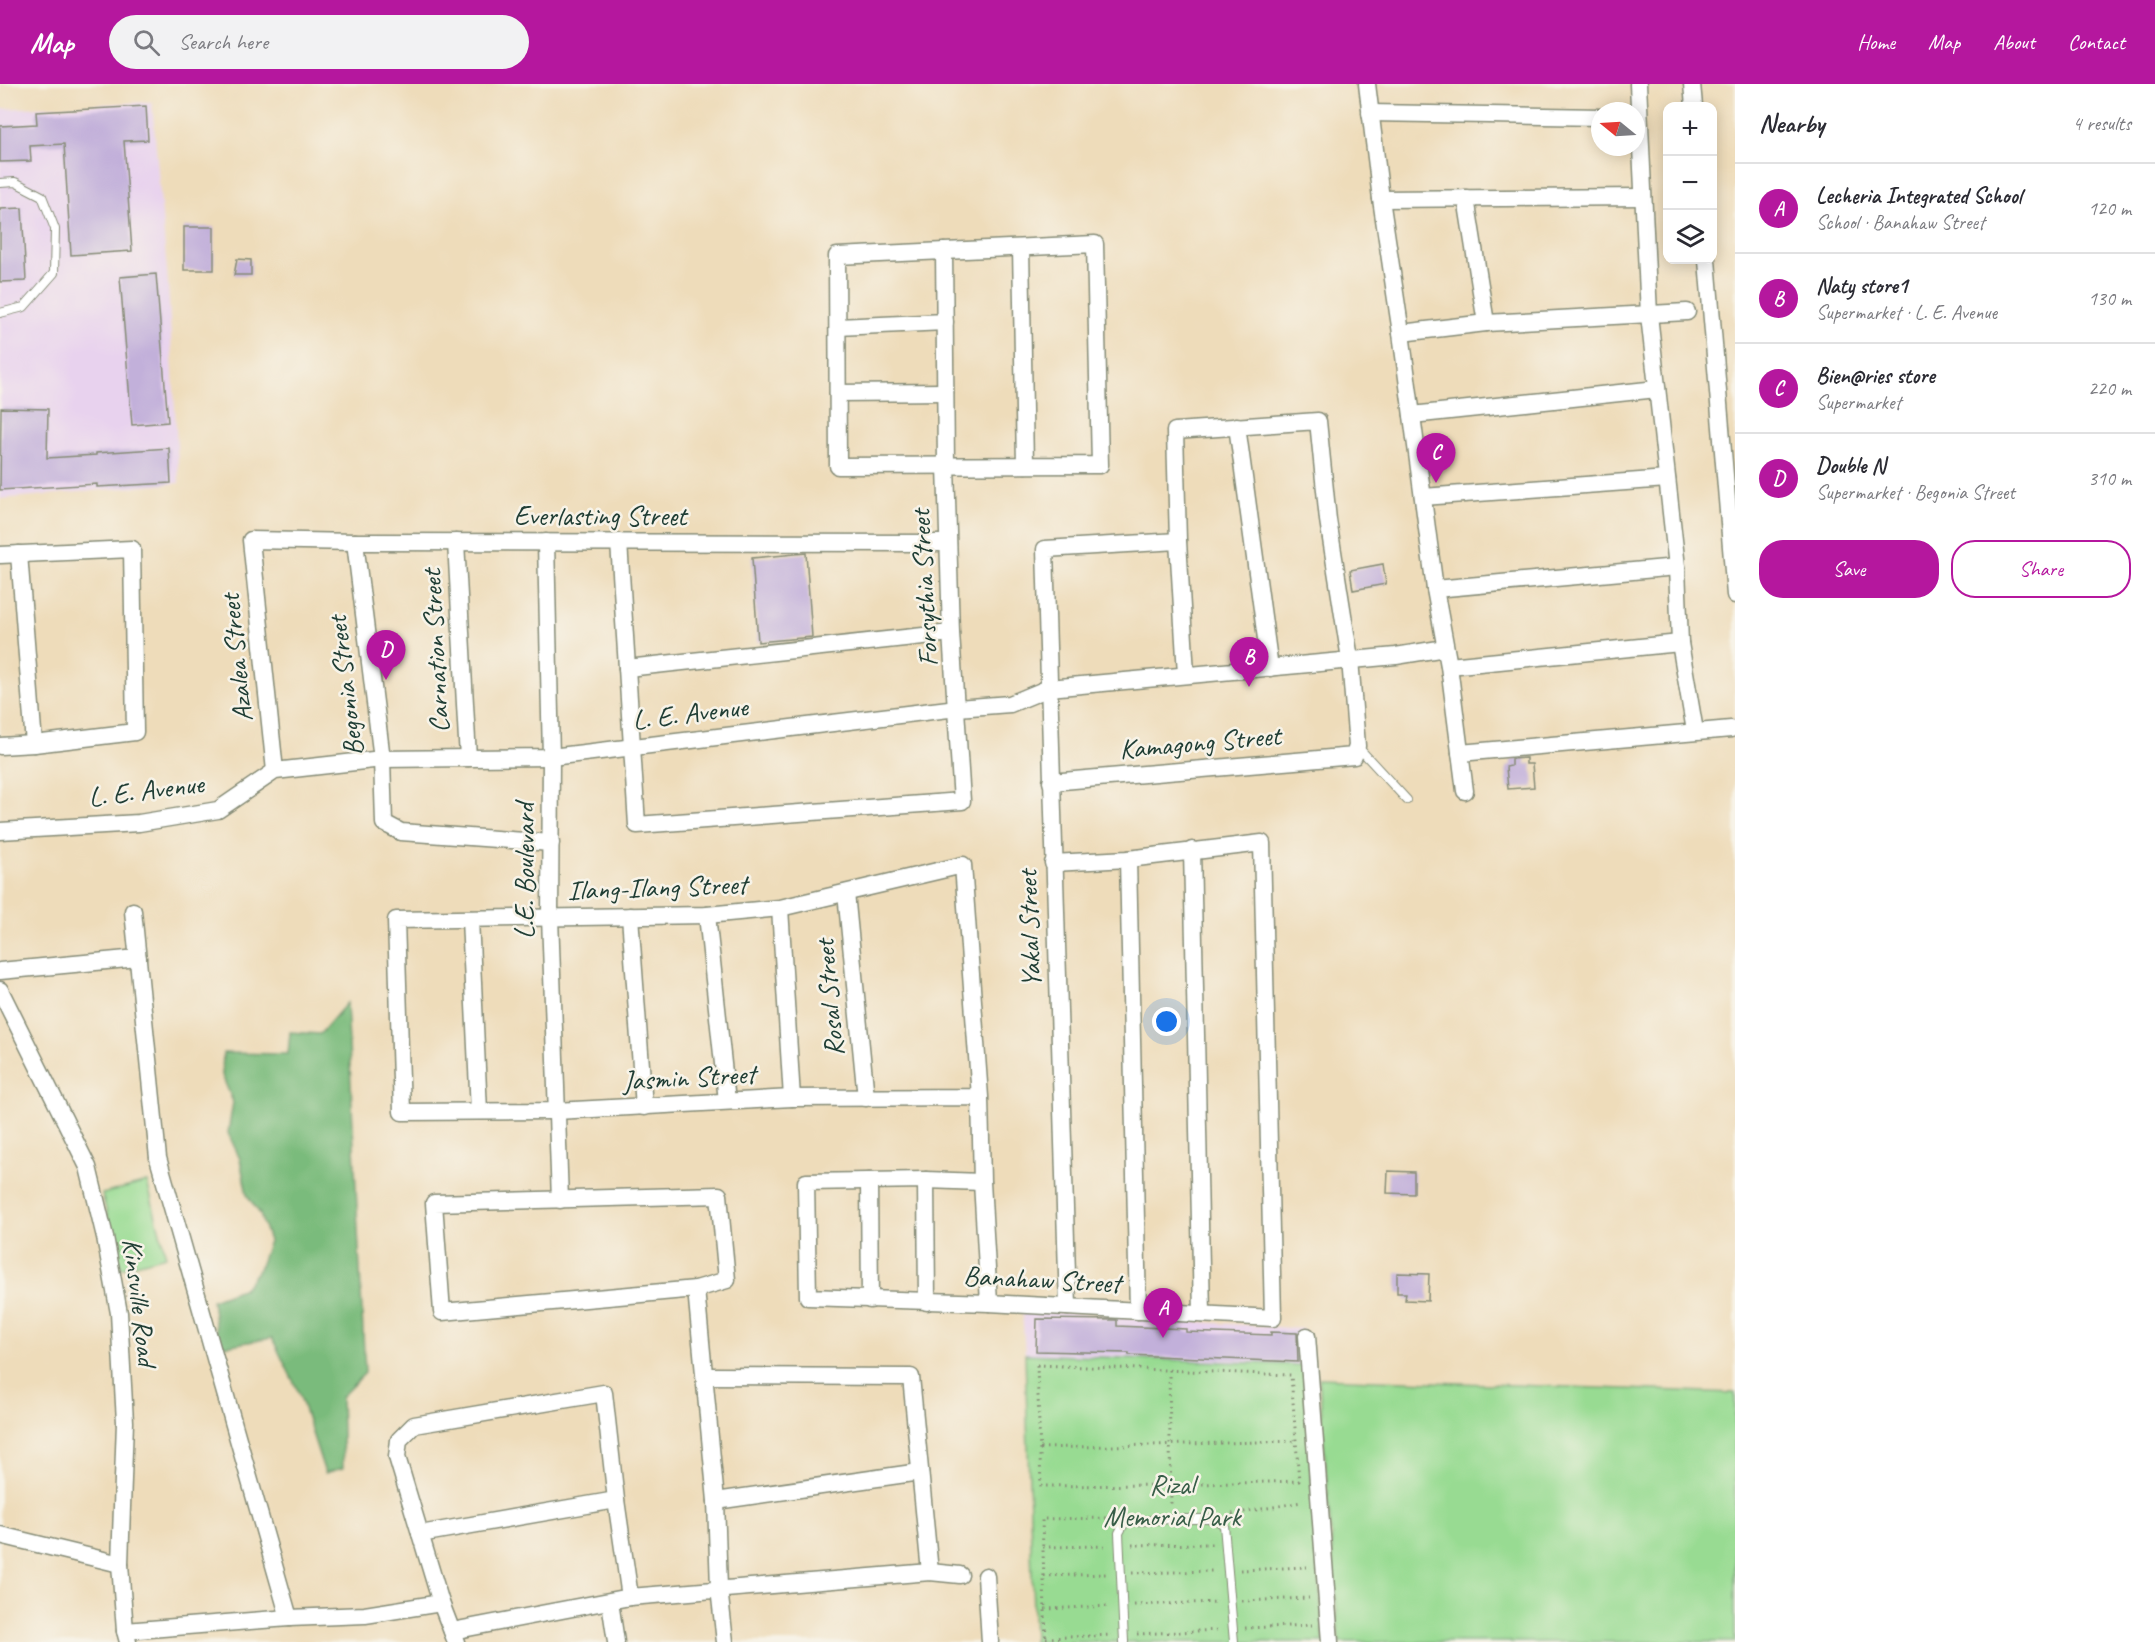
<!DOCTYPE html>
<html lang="en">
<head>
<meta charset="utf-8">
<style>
  :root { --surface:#fff; --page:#f2f2f3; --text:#2b2b33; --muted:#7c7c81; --line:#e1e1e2; --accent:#b5179e }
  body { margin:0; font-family:Caveat,sans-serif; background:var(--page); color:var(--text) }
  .controls { position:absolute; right:18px; top:18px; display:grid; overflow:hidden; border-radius:12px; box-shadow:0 3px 15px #0003 }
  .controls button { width:54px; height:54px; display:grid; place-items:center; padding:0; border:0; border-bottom:2px solid var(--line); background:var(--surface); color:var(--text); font:30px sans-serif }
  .compass { position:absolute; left:1591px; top:18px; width:54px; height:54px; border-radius:50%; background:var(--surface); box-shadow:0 3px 15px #0003; rotate:288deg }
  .you { position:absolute; left:1167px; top:938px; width:21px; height:21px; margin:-15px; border:4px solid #fff; border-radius:50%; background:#1a73e8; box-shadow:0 0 0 9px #1a73e833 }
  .badge { display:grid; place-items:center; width:39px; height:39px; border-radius:50%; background:var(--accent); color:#fff; font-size:20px; font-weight:700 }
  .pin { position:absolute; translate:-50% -50px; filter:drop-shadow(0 2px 3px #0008) }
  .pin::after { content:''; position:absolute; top:32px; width:21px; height:18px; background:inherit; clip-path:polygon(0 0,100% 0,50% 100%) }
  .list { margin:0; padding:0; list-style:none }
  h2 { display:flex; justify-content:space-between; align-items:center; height:78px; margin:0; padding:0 24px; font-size:26px }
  h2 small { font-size:20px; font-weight:400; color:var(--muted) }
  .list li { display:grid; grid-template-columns:39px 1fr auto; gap:18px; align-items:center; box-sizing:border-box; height:90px; padding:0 24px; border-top:2px solid var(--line) }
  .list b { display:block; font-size:22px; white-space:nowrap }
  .list p { margin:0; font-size:20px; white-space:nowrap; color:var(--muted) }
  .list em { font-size:20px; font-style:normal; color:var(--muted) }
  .actions { display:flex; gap:12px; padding:18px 24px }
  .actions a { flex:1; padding:14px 0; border:2px solid var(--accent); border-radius:24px; text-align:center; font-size:21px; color:var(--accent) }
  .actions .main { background:var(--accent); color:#fff }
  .icon { flex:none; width:33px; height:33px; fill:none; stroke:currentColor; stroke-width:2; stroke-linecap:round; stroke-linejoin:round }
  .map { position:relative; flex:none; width:1735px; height:1558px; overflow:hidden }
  header { display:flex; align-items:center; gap:36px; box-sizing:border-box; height:84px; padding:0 30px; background:var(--accent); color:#fff }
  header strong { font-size:28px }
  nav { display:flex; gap:33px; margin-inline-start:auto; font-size:21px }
  .search { width:420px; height:54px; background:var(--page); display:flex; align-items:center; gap:15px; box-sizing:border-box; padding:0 21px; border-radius:33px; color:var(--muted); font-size:22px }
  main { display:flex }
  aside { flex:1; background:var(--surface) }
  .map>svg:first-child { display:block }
  .built { fill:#e8d2ee }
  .green { fill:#98db92; stroke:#5c8c63; stroke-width:1.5 }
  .forest { fill:#7abb7c; stroke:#4c7c58; stroke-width:1.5 }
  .building { fill:#c2b0da }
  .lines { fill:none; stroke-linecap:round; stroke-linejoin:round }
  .lane-casing { stroke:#868c77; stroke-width:10 }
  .street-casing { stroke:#868c77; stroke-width:19 }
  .path { stroke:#868c77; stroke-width:3; stroke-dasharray:1.5 4.5; stroke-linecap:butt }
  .lane { stroke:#fff; stroke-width:8 }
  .street { stroke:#fff; stroke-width:16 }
  .labels { text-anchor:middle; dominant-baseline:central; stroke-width:5; stroke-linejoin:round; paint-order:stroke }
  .street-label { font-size:28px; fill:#1f3d34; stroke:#f7f3e8 }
  .park-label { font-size:28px; fill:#375d47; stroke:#f7f3e8 }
</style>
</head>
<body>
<header>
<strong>Map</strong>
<div class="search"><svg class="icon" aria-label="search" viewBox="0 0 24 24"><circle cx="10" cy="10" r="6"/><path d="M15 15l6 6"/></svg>Search here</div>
<nav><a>Home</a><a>Map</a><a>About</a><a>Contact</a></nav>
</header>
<main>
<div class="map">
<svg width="1735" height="1558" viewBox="0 0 1735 1558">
  <rect width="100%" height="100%" fill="#f7f3e8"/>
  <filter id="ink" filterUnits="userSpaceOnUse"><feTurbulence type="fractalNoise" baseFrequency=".0167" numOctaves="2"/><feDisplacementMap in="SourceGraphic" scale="12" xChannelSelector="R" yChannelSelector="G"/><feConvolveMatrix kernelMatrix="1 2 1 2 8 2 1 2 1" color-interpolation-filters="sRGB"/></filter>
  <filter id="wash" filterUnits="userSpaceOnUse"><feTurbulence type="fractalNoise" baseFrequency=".008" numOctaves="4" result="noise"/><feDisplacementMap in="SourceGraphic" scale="24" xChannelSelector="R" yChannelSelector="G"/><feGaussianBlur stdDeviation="1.35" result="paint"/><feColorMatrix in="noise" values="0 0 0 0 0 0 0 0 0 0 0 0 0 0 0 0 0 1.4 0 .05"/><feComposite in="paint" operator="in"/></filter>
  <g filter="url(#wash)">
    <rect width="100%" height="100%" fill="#eedcba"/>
    <g class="built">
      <path d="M152,18l16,182 11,199 -179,16v-390z"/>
      <path d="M1022,1226l281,19v36l-278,-11z"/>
    </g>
    <g class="green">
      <path d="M147,1098l19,74 -45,12 -19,-74z"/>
      <path d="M1025,1270l278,11 21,277h-290z"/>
      <path d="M1319,1294l416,15v249h-396z"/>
    </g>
    <path class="forest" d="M347,919l18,370 -24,24 2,71 -18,5 -26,-80 -27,-55 -47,8 -8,-8 -5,-38 32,-12 15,-19 10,-28 -9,-27 -13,-19 -7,-36 -12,-26 5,-31 -11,-27 1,-22 65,1 2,-22 30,2z"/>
    <g id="blocks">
      <g class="building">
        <path d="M146,22l2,34 -24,1 8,110 -61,4 -7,-111 -34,2 1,15 -31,1v-36l37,-2 -1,-12z"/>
        <path d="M22,124l4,73 -26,1v-73z"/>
        <rect x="184" y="143" width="30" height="43"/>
        <path d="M237,175l14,1v15h-17z"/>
        <path d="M156,190l12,148 -36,3 -12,-148z"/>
        <path d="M1,324l47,1 -1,49 49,-3v-2l73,-5 2,35 -74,4v-3l-97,6z"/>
        <path d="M806,469l6,84 -54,5 -6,-84z"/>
        <path d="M1383,480l3,20 -33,6 -3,-20z"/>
        <path d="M1526,674v6h6l2,23 -26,2 -2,-22 5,-1v-7z"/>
        <path d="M1388,1087l26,1v22l-27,-1z"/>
        <path d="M1397,1189l32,1 -1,27 -23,-1 1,-7h-9z"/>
        <path d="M1037,1235l80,1v6l69,3v3l85,3v-3l26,1 1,29 -169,-7v-2l-93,-2z"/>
      </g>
    </g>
  </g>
  <g filter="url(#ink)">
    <use href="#blocks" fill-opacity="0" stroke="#868c77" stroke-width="1.5"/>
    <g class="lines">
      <defs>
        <g id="lane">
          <path d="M0,99l15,-1 27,14 13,33 -1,44 -30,34 -24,6"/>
          <path d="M1357,662l50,54"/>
          <path d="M1124,1558l-5,-109 6,-11 46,-3h44l9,6 10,117"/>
        </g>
        <g id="street">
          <path d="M1367,0l14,115 20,134 34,256 14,77 16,125"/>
          <path d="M1638,0l11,231 28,252 3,76 15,88"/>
          <path d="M1692,0l2,22"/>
          <path d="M1370,29l230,4"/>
          <path d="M1466,114l20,125"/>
          <path d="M1381,115l262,-2"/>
          <path d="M1095,160l5,221 -262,1 -1,-210z"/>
          <path d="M1021,164l4,217"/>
          <path d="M1707,176l28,335"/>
          <path d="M838,243l107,-5"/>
          <path d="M1401,249l85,-10 201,-11"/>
          <path d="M838,309l107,-1"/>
          <path d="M1412,331l245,-26"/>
          <path d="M1237,342l33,242"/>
          <path d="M1423,413l244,-18"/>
          <path d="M355,458l27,217 2,64 17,9 150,11"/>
          <path d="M456,458l12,216"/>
          <path d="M546,458l5,215 -1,160 10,283"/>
          <path d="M619,458l18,283 325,-24 -11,-168 -5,-168 -2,-214"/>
          <path d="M19,470l15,190"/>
          <path d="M0,471l132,-6 3,183 -101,12 -34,2"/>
          <path d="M1435,505l242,-22"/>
          <path d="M1449,582l231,-23"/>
          <path d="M627,584l324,-35"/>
          <path d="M1460,669l271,-24"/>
          <path d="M275,687l-24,-231 104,2 593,1"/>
          <path d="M1051,698l303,-26 3,-10 -7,-87 -22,-139 -10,-99 -143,10 3,110 8,133"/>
          <path d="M0,747l139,-8 79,-13 57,-39 107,-12 169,-2 406,-49 53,-4 39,-16 347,-32 49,-8"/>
          <path d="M1192,766l10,464"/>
          <path d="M1128,775l10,452"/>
          <path d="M846,809l20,205"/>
          <path d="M780,824l12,190"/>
          <path d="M133,827l25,247 131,460"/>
          <path d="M707,831l20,186"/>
          <path d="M630,832l14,191"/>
          <path d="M470,835l9,192"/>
          <path d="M0,887l138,-13"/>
          <path d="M0,906l88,177 17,70 14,76 6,109 -5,142 5,67 3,11"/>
          <path d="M980,1013l-188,1 -236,13 -154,1 -6,-192 311,-5 73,-7 183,-43 17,232 2,85 7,121"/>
          <path d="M926,1096l1,122"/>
          <path d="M869,1097l1,119"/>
          <path d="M982,1098l-56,-2 -120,2 2,115 181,6 284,15 -11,-475 -134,16 -75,4"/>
          <path d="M719,1111l8,85 -31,9 -254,23 -8,-109z"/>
          <path d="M696,1205l20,212 3,87 6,54"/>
          <path d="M1068,1223l-23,-758 133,-8"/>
          <path d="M1307,1252l23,306"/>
          <path d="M705,1292l206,1 19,195"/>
          <path d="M716,1417l204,-29"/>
          <path d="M420,1450l196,-34"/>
          <path d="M0,1451l120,29"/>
          <path d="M986,1492l4,66"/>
          <path d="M610,1518l6,40"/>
          <path d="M125,1547l164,-13 76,-3 76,-12"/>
          <path d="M452,1547l178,-34 300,-25 30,3"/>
          <path d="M456,1558l-15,-39 -44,-146 2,-17 15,-15 190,-32 12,107 14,97"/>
        </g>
      </defs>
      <use href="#lane" class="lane-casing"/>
      <use href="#street" class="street-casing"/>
      <g class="path">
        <path d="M1037,1281l254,10 8,106 -128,4 -130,1z"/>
        <path d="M1169,1286l2,137"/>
        <path d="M1040,1364l256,-7"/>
        <path d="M1232,1430l70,-12"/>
        <path d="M1132,1461l80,-1"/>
        <path d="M1043,1463l64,-1"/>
        <path d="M1240,1486l67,-3"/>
        <path d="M1132,1489l83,-2"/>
        <path d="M1044,1492l63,-2"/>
        <path d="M1242,1517l67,-3"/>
        <path d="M1134,1521l84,-3"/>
        <path d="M1045,1525l65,-3"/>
        <path d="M1245,1544l67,-3"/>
        <path d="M1137,1550l83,-4"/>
        <path d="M1046,1554l66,-3"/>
        <path d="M1046,1558l-4,-123 70,-1"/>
      </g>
      <use href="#lane" class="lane"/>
      <use href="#street" class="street"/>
    </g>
  </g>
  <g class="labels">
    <g class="street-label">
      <text x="600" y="431">Everlasting Street</text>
      <text transform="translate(924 504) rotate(-93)">Forsythia Street</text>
      <text transform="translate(435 567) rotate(-93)">Carnation Street</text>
      <text transform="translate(236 574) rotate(-96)">Azalea Street</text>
      <text transform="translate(345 602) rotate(-97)">Begonia Street</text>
      <text transform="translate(690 629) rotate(-7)">L. E. Avenue</text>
      <text transform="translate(1200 658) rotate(-5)">Kamagong Street</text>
      <text transform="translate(146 706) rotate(-7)">L. E. Avenue</text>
      <text transform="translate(524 787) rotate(-90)">L.E. Boulevard</text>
      <text transform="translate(657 803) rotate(-2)">Ilang-Ilang Street</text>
      <text transform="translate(1029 845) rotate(-92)">Yakal Street</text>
      <text transform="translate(829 914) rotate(-95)">Rosal Street</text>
      <text transform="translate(689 993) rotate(-3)">Jasmin Street</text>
      <text transform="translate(1042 1195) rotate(3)">Banahaw Street</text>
      <text transform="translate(140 1218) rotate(83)">Kinsville Road</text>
    </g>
    <g class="park-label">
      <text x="1172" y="1400">Rizal<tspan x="1172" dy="32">Memorial Park</tspan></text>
    </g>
  </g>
</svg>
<div class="controls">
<button>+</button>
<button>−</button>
<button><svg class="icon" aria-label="layers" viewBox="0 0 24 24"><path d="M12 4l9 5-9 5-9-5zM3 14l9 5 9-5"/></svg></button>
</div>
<svg class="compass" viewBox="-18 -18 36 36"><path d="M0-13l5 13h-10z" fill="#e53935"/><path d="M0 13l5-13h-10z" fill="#7c7c81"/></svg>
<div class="you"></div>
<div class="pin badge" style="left:1163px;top:1254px">A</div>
<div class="pin badge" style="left:1249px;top:603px">B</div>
<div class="pin badge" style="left:1436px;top:399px">C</div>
<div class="pin badge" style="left:386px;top:596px">D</div>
</div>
<aside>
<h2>Nearby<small>4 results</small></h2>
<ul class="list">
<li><span class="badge">A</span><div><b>Lecheria Integrated School</b><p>School · Banahaw Street</p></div><em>120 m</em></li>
<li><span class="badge">B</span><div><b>Naty store1</b><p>Supermarket · L. E. Avenue</p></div><em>130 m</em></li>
<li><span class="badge">C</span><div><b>Bien@ries store</b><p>Supermarket</p></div><em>220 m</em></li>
<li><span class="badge">D</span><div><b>Double N</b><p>Supermarket · Begonia Street</p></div><em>310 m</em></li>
</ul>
<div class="actions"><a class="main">Save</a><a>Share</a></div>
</aside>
</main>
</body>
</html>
